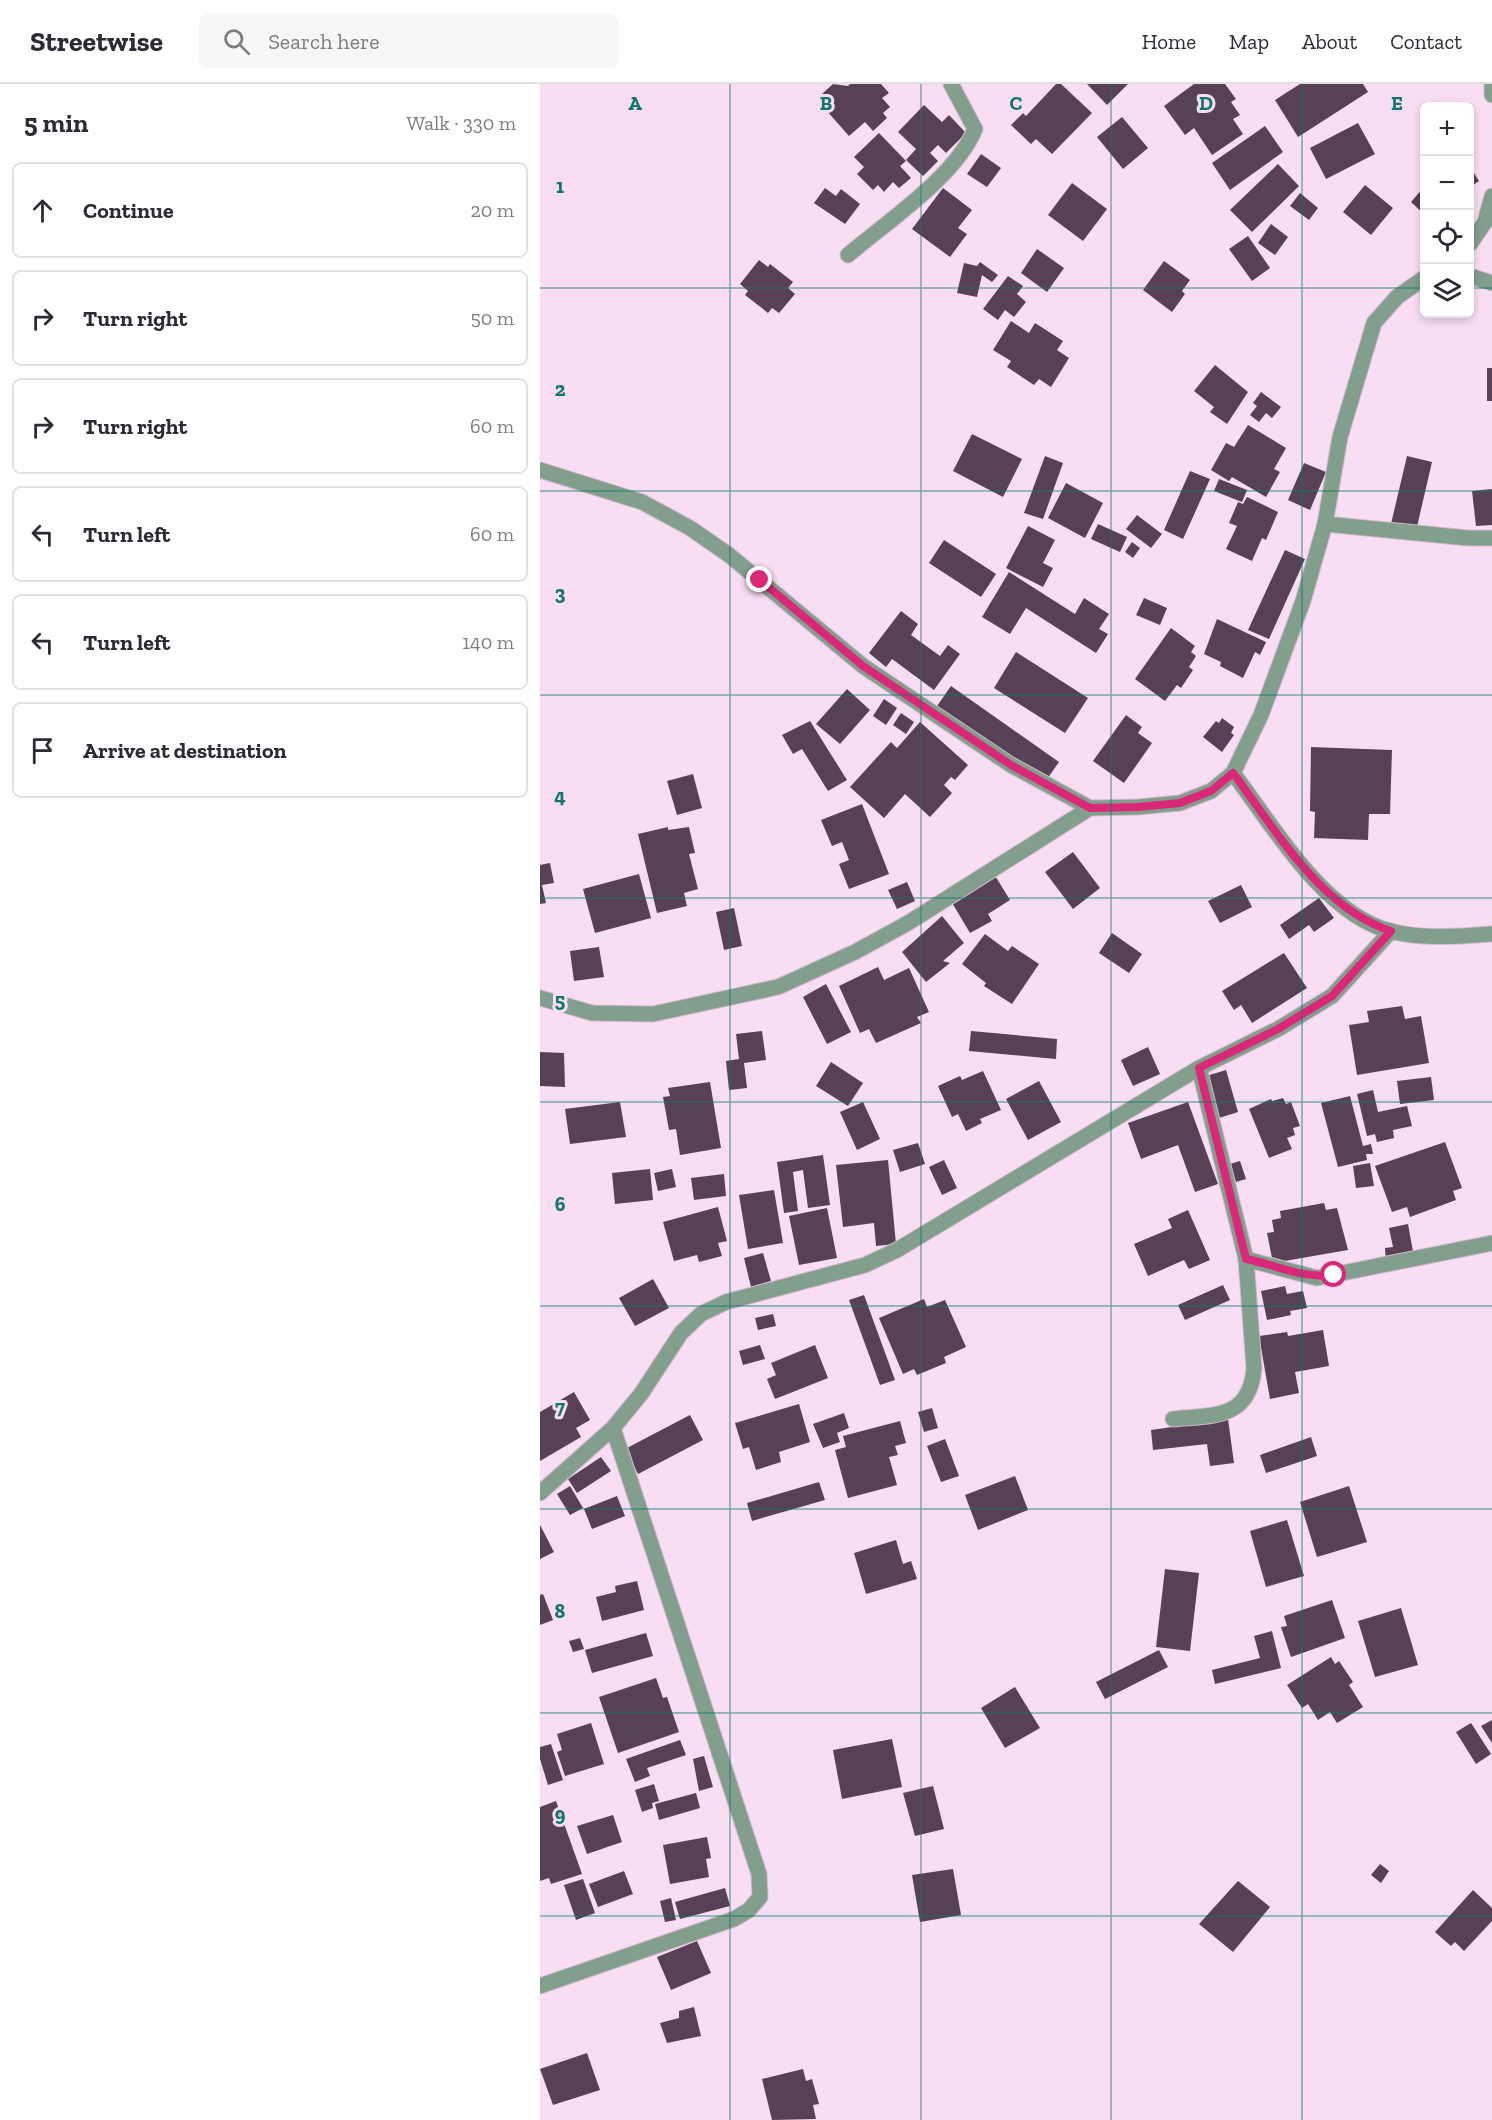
<!DOCTYPE html>
<html lang="en">
<head>
<meta charset="utf-8">
<style>
  :root { --surface:#fff; --page:#f7f7f7; --text:#2b2b33; --muted:#7c7c81; --line:#e1e1e2 }
  body { margin:0; font-family:"Zilla Slab",serif; background:var(--page); color:var(--text) }
  .controls { position:absolute; right:18px; top:18px; display:grid; overflow:hidden; border-radius:9px; box-shadow:0 3px 9px #0003 }
  .controls button { width:54px; height:54px; display:grid; place-items:center; padding:0; border:0; border-bottom:2px solid var(--line); background:var(--surface); color:var(--text); font:30px sans-serif }
  .stop { position:absolute; width:18px; height:18px; margin:-14px; border:4px solid #db2777; border-radius:50%; background:#fff }
  .stop.end { background:#db2777; border-color:#fff; box-shadow:0 2px 6px #0008 }
  .list { margin:0; padding:0; list-style:none }
  h2 { display:flex; justify-content:space-between; align-items:center; height:78px; margin:0; padding:0 24px; font-size:26px }
  h2 small { font-size:20px; font-weight:400; color:var(--muted) }
  .list li { display:grid; grid-template-columns:39px 1fr auto; gap:18px; align-items:center; box-sizing:border-box; height:96px; margin:0 12px 12px; padding:0 12px; border:2px solid var(--line); border-radius:9px }
  .list b { display:block; font-size:22px; white-space:nowrap }
  .list em { font-size:20px; font-style:normal; color:var(--muted) }
  .icon { flex:none; width:33px; height:33px; fill:none; stroke:currentColor; stroke-width:2; stroke-linecap:round; stroke-linejoin:round }
  .map { position:relative; flex:none; width:952px; height:2036px; overflow:hidden }
  header { display:flex; align-items:center; gap:36px; box-sizing:border-box; height:84px; padding:0 30px; background:var(--surface); border-bottom:2px solid var(--line) }
  header strong { font-size:28px }
  nav { display:flex; gap:33px; margin-inline-start:auto; font-size:21px }
  .search { width:420px; height:54px; background:var(--page); display:flex; align-items:center; gap:15px; box-sizing:border-box; padding:0 21px; border-radius:9px; color:var(--muted); font-size:22px }
  main { display:flex }
  aside { flex:1; background:var(--surface) }
  .map>svg:first-child { display:block }
  .building { fill:#584154 }
  .lines { fill:none; stroke-linecap:round; stroke-linejoin:round }
  .minor-casing { stroke:#d1b9cc; stroke-width:17 }
  .minor { stroke:#829e8d; stroke-width:15 }
  .route { stroke:#db2777; stroke-width:8 }
  .grid { fill:none; stroke:#0f766e; stroke-width:1.5; stroke-opacity:0.55 }
  .grid-label { font-size:20px; text-anchor:middle; font-weight:bold; fill:#0f766e; stroke:#f9ddf3; stroke-width:6; stroke-linejoin:round; paint-order:stroke }
</style>
</head>
<body>
<header>
<strong>Streetwise</strong>
<div class="search"><svg class="icon" aria-label="search" viewBox="0 0 24 24"><circle cx="10" cy="10" r="6"/><path d="M15 15l6 6"/></svg>Search here</div>
<nav><a>Home</a><a>Map</a><a>About</a><a>Contact</a></nav>
</header>
<main>
<aside>
<h2>5 min<small>Walk · 330 m</small></h2>
<ul class="list">
<li><svg class="icon" aria-label="ahead" viewBox="0 0 24 24"><path d="M12 20V5M6 11l6-6 6 6"/></svg><div><b>Continue</b></div><em>20 m</em></li>
<li><svg class="icon" aria-label="right" viewBox="0 0 24 24"><path d="M7 20v-9h11M14 6l5 5-5 5"/></svg><div><b>Turn right</b></div><em>50 m</em></li>
<li><svg class="icon" aria-label="right" viewBox="0 0 24 24"><path d="M7 20v-9h11M14 6l5 5-5 5"/></svg><div><b>Turn right</b></div><em>60 m</em></li>
<li><svg class="icon" aria-label="left" viewBox="0 0 24 24"><path d="M17 20v-9H6M10 6l-5 5 5 5"/></svg><div><b>Turn left</b></div><em>60 m</em></li>
<li><svg class="icon" aria-label="left" viewBox="0 0 24 24"><path d="M17 20v-9H6M10 6l-5 5 5 5"/></svg><div><b>Turn left</b></div><em>140 m</em></li>
<li><svg class="icon" aria-label="arrive" viewBox="0 0 24 24"><path d="M6 21V4h12l-3 4 3 4H6"/></svg><div><b>Arrive at destination</b></div></li>
</ul>
</aside>
<div class="map">
<svg width="952" height="2036" viewBox="0 0 952 2036">
  <rect width="100%" height="100%" fill="#f9ddf3"/>
  <g class="building">
    <path d="M293,0l15,2 2,-2h31l8,9 -7,5 8,9 -7,6 4,5 -14,13 -8,-9 -16,14 -23,-26 6,-5 -10,-11z"/>
    <path d="M516,0h5l31,29 -40,41 -16,-15 -5,5 -20,-19 12,-12 3,3z"/>
    <path d="M547,0h41l-21,21z"/>
    <path d="M654,0h31l11,15 -5,3 9,13 -7,4 10,15 -31,21 -18,-27 -9,7 -21,-29z"/>
    <path d="M760,0h63l5,8 -70,45 -23,-37z"/>
    <path d="M384,21l18,17 7,-7 17,18 -20,20 -8,-8 -8,8 8,8 -15,15 -17,-16 10,-11 -18,-17z"/>
    <path d="M582,33l26,31 -25,21 -26,-32z"/>
    <path d="M818,39l17,31 -49,25 -16,-31z"/>
    <path d="M725,42l18,26 -53,38 -18,-27z"/>
    <path d="M339,49l27,28 -6,5 11,12 -12,10 -6,-6 -9,10 -6,-7 -5,5 -16,-16 7,-7 -10,-10z"/>
    <path d="M441,70l20,14 -14,19 -20,-13z"/>
    <path d="M738,80l21,22 -47,46 -22,-22z"/>
    <path d="M930,83l9,14 -9,6z"/>
    <path d="M532,99l35,26 -24,32 -35,-26z"/>
    <path d="M825,101l28,23 -22,27 -28,-23z"/>
    <path d="M884,103v27l-13,-12z"/>
    <path d="M285,104l11,8 5,-7 19,15 -15,20 -31,-21z"/>
    <path d="M403,104l29,22 -14,18 9,6 -17,23 -38,-28z"/>
    <path d="M760,109l18,15 -9,12 -19,-14z"/>
    <path d="M731,140l17,13 -13,18 -17,-12z"/>
    <path d="M708,152l22,32 -18,13 -23,-32z"/>
    <path d="M497,165l27,19 -17,24 -26,-19z"/>
    <path d="M219,176l9,7 2,-3 23,18 -5,6 7,6 -16,19 -7,-5 -4,5 -23,-18 3,-4 -8,-7z"/>
    <path d="M624,177l26,19 -8,11 3,3 -13,18 -29,-22z"/>
    <path d="M440,178l18,13 -6,7 -10,-7 -5,22 -20,-4 7,-30 13,3z"/>
    <path d="M468,192l15,10 -6,8 9,8 -12,15 -9,-7 -7,10 -15,-11z"/>
    <path d="M471,237l18,12 6,-10 28,18 -6,9 12,8 -18,29 -12,-8 -5,6 -27,-18 4,-6 -18,-11z"/>
    <path d="M675,281l33,27 -21,32 -17,-12 4,-5 -20,-16z"/>
    <rect x="947" y="284" width="5" height="33"/>
    <path d="M721,308l20,15 -9,11 -6,-5 -7,9 -9,-7 7,-9 -4,-3z"/>
    <path d="M708,341l38,23 -12,21 6,3 -14,25 -34,-20 -3,4 -18,-11 15,-27 8,4z"/>
    <path d="M432,350l50,25 -19,38 -50,-26z"/>
    <path d="M505,372l18,7 -20,56 -19,-6z"/>
    <path d="M867,372l25,6 -16,69 -25,-7z"/>
    <path d="M764,379l22,9 -16,38 -22,-10z"/>
    <path d="M650,387l20,8 -27,60 -19,-9z"/>
    <path d="M679,395l28,11 -5,12 -28,-11z"/>
    <path d="M526,399l37,20 -18,35 -37,-20z"/>
    <path d="M952,405v36l-16,1 -4,-35z"/>
    <path d="M707,413l31,15 -12,28 -4,-2 -10,23 -26,-12 11,-23 -8,-3 9,-21 5,2z"/>
    <path d="M597,431l25,19 -11,14 -25,-19z"/>
    <path d="M558,440l29,13 -7,15 -29,-13z"/>
    <path d="M488,442l27,14 -12,23 10,5 -10,19 -37,-19z"/>
    <path d="M404,456l52,34 -15,23 -52,-34z"/>
    <path d="M592,458l8,6 -7,10 -8,-6z"/>
    <path d="M745,466l20,9 -36,80 -21,-9z"/>
    <path d="M469,488l66,42 9,-16 25,16 -10,15 9,5 -12,19 -70,-45 -16,26 -28,-17z"/>
    <path d="M604,514l23,10 -7,17 -24,-10z"/>
    <path d="M361,527l17,13 -7,11 29,21 8,-11 12,9 -26,36 -42,-31 -6,8 -17,-14z"/>
    <path d="M677,535l49,23 -6,13 -5,-3 -12,26 -23,-12 1,-4 -17,-8z"/>
    <path d="M631,544l24,18 -4,6 5,4 -7,11 4,3 -12,18 -4,-3 -12,16 -30,-22z"/>
    <path d="M476,568l72,46 -23,35 -71,-45z"/>
    <path d="M411,602l108,76 -14,20 -108,-76z"/>
    <path d="M307,605l23,21 -30,34 -24,-20z"/>
    <path d="M344,615l13,9 -11,17 -13,-9z"/>
    <path d="M361,629l13,9 -8,12 -13,-9z"/>
    <path d="M586,631l16,12 -4,6 14,10 -28,40 -31,-22z"/>
    <path d="M682,634l12,9 -3,6 3,2 -12,17 -19,-15 13,-16 3,2z"/>
    <path d="M270,637l37,59 -19,11 -26,-42 -9,5 -11,-19z"/>
    <path d="M380,638l48,43 -13,15 -4,-3 -7,8 8,8 -22,24 -25,-23 -21,24 -34,-31 41,-45 6,6z"/>
    <path d="M771,663l81,3 -2,64h-21l-1,26 -54,-2 1,-26 -5,-1z"/>
    <path d="M153,690l9,34 -25,7 -10,-34z"/>
    <path d="M322,720l27,70 -40,15 -10,-25 10,-4 -7,-18 -10,4 -11,-26z"/>
    <path d="M128,743v3l21,-3 6,26 -6,1 9,35 -14,4 3,13 -30,7 -19,-79z"/>
    <path d="M533,768l27,36 -27,21 -28,-37z"/>
    <path d="M10,779l4,20 -12,2 4,18 -6,1v-39z"/>
    <path d="M99,790l12,44 -56,15 -12,-44z"/>
    <path d="M454,790l16,26 -22,14 4,7 -22,12 -19,-32z"/>
    <path d="M367,798l8,19 -18,8 -9,-19z"/>
    <path d="M701,801l11,22 -32,16 -12,-22z"/>
    <path d="M779,814l15,20 -20,14 -5,-7 -20,14 -9,-14z"/>
    <path d="M194,824l8,38 -18,4 -8,-38z"/>
    <path d="M402,832l22,27 -21,18 7,2 -24,19 -24,-30z"/>
    <path d="M572,849l30,21 -13,19 -30,-20z"/>
    <path d="M445,850l23,17 4,-5 27,18 -27,40 -28,-18 2,-3 -24,-19z"/>
    <path d="M59,863l5,30 -30,4 -4,-30z"/>
    <path d="M744,869l23,35 -55,35 -11,-18 -7,5 -12,-19z"/>
    <path d="M338,883l6,13 25,-12 20,44 -12,5 4,6 -45,20 -7,-14 -9,4 -21,-47z"/>
    <path d="M286,900l25,48 -24,12 -24,-47z"/>
    <path d="M862,922l3,13 16,-3 8,47 -72,12 -8,-50 20,-3 -2,-11z"/>
    <path d="M222,947l4,29 -22,3 3,25 -18,2 -3,-29 13,-2 -3,-25z"/>
    <path d="M431,947l86,8 -1,20 -87,-8z"/>
    <path d="M608,963l12,27 -27,12 -12,-26z"/>
    <path d="M0,968l24,1 1,34 -25,-1z"/>
    <path d="M291,978l32,21 -15,23 -32,-20z"/>
    <path d="M686,986l12,42 -22,7 -13,-42z"/>
    <path d="M443,987l18,39 -21,9 2,4 -16,8 -8,-17 -6,3 -14,-31 22,-10 2,4z"/>
    <path d="M891,993l3,23 -34,4 -3,-23z"/>
    <path d="M499,997l22,41 -33,18 -22,-41z"/>
    <path d="M170,998l11,66 -41,7 -4,-26 -7,1 -6,-33 7,-1 -2,-8z"/>
    <path d="M833,1006l5,22 29,-6 5,20 -19,4 1,8 -17,4 -2,-8 -8,2 -10,-42z"/>
    <path d="M810,1012l13,50 8,-2 2,10h-7l1,6 -29,7 -17,-64z"/>
    <path d="M743,1014l3,6 5,-2 9,24 -7,2 2,7 -8,3 5,11 -23,9 -20,-49 22,-10 1,2z"/>
    <path d="M80,1018l6,35 -56,7 -5,-35z"/>
    <path d="M323,1018l17,37 -23,11 -17,-38z"/>
    <path d="M648,1018l30,82 -23,8 -17,-47 -37,14 -13,-36z"/>
    <path d="M905,1058l17,46 -9,3 3,9 -46,17 -3,-10 -15,5 -17,-46z"/>
    <path d="M378,1059l7,21 -25,8 -7,-22z"/>
    <path d="M283,1071l7,50 -22,3 -5,-38 -10,2 5,39 -14,2 -7,-51z"/>
    <path d="M348,1076l8,84 -20,2 -2,-23 -31,4 -7,-62z"/>
    <path d="M404,1076l13,28 -15,7 -13,-28z"/>
    <path d="M700,1077l6,18 -10,3 -6,-18z"/>
    <path d="M830,1079l4,23 -18,2 -3,-22z"/>
    <path d="M110,1085l3,31 -38,4 -3,-31z"/>
    <path d="M132,1085l4,18 -18,4 -4,-18z"/>
    <path d="M184,1090l2,22 -32,4 -3,-22z"/>
    <path d="M234,1106l9,53 -35,6 -9,-54z"/>
    <path d="M784,1119l2,7 11,-2 11,42 -75,13 -6,-30 7,-1 -2,-12 9,-2 -1,-7z"/>
    <path d="M178,1123l9,34 -9,2 4,13 -23,6 -2,-7 -23,6 -11,-39z"/>
    <path d="M287,1124l10,50 -38,7 -10,-49z"/>
    <path d="M648,1126l22,50 -21,9 -5,-9 -36,16 -14,-32 38,-16 -4,-9z"/>
    <path d="M868,1140l6,33 -28,5 -1,-14 8,-1 -4,-19z"/>
    <path d="M223,1169l8,28 -20,6 -7,-29z"/>
    <path d="M113,1195l16,29 -34,18 -16,-28z"/>
    <path d="M683,1201l7,15 -45,20 -7,-15z"/>
    <path d="M745,1202l2,8 16,-3 4,17 -17,3 1,4 -24,5 -6,-29z"/>
    <path d="M324,1211l31,85 -15,5 -31,-85z"/>
    <path d="M384,1215l3,8 18,-7 21,47 -22,10 2,6 -29,12 -3,-6 -11,5 -24,-56z"/>
    <path d="M233,1230l3,12 -18,4 -3,-12z"/>
    <path d="M783,1246l6,36 -34,6 4,21 -29,6 -11,-63 28,-4 1,4z"/>
    <path d="M220,1261l5,14 -22,6 -4,-14z"/>
    <path d="M275,1261l13,33 -53,21 -8,-20 9,-4 -5,-12z"/>
    <path d="M34,1308l16,28 -14,8 5,9 -41,24v-49z"/>
    <path d="M259,1320l11,38 -31,10 2,10 -25,8 -7,-23 -6,2 -8,-26z"/>
    <path d="M392,1324l6,20 -14,4 -6,-20z"/>
    <path d="M304,1329l5,15 -12,5 3,9 -17,6 -10,-24z"/>
    <path d="M150,1331l13,25 -65,34 -13,-25z"/>
    <path d="M688,1335l6,44 -24,3 -3,-22 -54,6 -2,-20z"/>
    <path d="M360,1337l6,22 -11,3 3,9 -9,2 8,28 -49,13 -13,-48 11,-3 -3,-11z"/>
    <path d="M771,1353l6,19 -51,17 -6,-18z"/>
    <path d="M405,1355l14,37 -18,6 -14,-36z"/>
    <path d="M61,1373l10,14 -34,22 -9,-14z"/>
    <path d="M475,1392l13,34 -50,20 -13,-35z"/>
    <path d="M279,1398l6,18 -73,21 -5,-18z"/>
    <path d="M30,1402l13,22 -13,7 -13,-21z"/>
    <path d="M809,1402l18,56 -50,15 -17,-55z"/>
    <path d="M77,1412l8,20 -33,13 -8,-20z"/>
    <path d="M747,1436l17,56 -38,11 -16,-56z"/>
    <path d="M0,1441l14,27 -14,7z"/>
    <path d="M356,1456l7,24 8,-3 6,18 -51,15 -12,-41z"/>
    <path d="M625,1485l34,4 -9,78 -34,-4z"/>
    <path d="M97,1497l7,29 -42,11 -6,-24 20,-5 -1,-6z"/>
    <path d="M3,1510l10,26 -13,5v-30z"/>
    <path d="M792,1516l13,38 -54,19 -10,-30 6,-1 -3,-10z"/>
    <path d="M861,1524l17,57 -43,12 -17,-56z"/>
    <path d="M732,1547l9,37 -66,16 -3,-14 48,-12 -6,-22z"/>
    <path d="M106,1549l7,23 -61,17 -7,-23z"/>
    <path d="M40,1554l4,11 -11,3 -4,-11z"/>
    <path d="M619,1566l9,17 -63,32 -9,-17z"/>
    <path d="M791,1573l4,7 4,-3 14,21 -4,3 14,22 -26,16 -7,-11 -12,8 -10,-16 -6,4 -15,-23z"/>
    <path d="M116,1594l7,20 4,-1 12,35 -61,21 -19,-56z"/>
    <path d="M475,1603l25,41 -35,20 -24,-40z"/>
    <path d="M952,1636v23l-11,-17z"/>
    <path d="M51,1639l13,41 -39,12 -8,-24 5,-2 -5,-16z"/>
    <path d="M931,1639l20,31 -15,10 -20,-32z"/>
    <path d="M352,1655l10,48 -60,12 -9,-49z"/>
    <path d="M140,1656l6,15 -39,13 3,8 -15,6 -9,-23z"/>
    <path d="M11,1660l12,36 -15,5 -8,-26v-12z"/>
    <path d="M164,1672l9,31 -14,4 -6,-32z"/>
    <path d="M114,1700l5,17 -7,2 1,5 -11,4 -7,-22z"/>
    <path d="M393,1702l11,43 -29,7 -12,-43z"/>
    <path d="M156,1709l4,15 -41,12 -4,-16z"/>
    <path d="M16,1717l26,73 -31,10 -2,-6 -9,3v-74z"/>
    <path d="M73,1731l9,27 -35,12 -10,-28z"/>
    <path d="M167,1753l4,21 -5,1 3,18 -39,7 -7,-39z"/>
    <path d="M840,1780l9,7 -8,12 -10,-8z"/>
    <path d="M413,1785l8,46 -41,7 -8,-47z"/>
    <path d="M84,1787l9,23 -35,13 -9,-23z"/>
    <path d="M43,1795l12,34 -19,7 -12,-35z"/>
    <path d="M698,1797l32,26 -37,45 -34,-28z"/>
    <path d="M185,1804l5,18 -50,13 -5,-17z"/>
    <path d="M933,1806l19,18v13l-28,30 -9,-9 -4,4 -16,-14z"/>
    <path d="M131,1814l5,22 -11,2 -5,-21z"/>
    <path d="M157,1857l14,32 -40,17 -14,-33z"/>
    <path d="M154,1923l7,29 -34,7 -7,-20 19,-5v-7z"/>
    <path d="M47,1969l13,37 -47,15 -13,-36z"/>
    <path d="M263,1985l3,12 6,-2 7,25 -6,1 3,14 -44,1 -10,-41z"/>
  </g>
  <g class="lines">
    <defs>
      <g id="minor">
        <path d="M952,0v11"/>
        <path d="M930,160l15,-22 7,-26"/>
        <path d="M308,171c40,-34 108,-79 127,-126l-24,-45"/>
        <path d="M930,192l22,7"/>
        <path d="M0,386l102,32 48,26 39,27 134,111 148,99 79,43 48,-1 42,-4 31,-12 22,-18 28,-58 42,-114 22,-77 15,-87 34,-114 23,-26 27,-19"/>
        <path d="M785,440l143,14h24"/>
        <path d="M693,689c37,49 80,122 136,150 35,18 85,14 123,11"/>
        <path d="M0,914l52,15 61,1 125,-27 77,-35 53,-29 182,-115"/>
        <path d="M706,1175l71,19 175,-35"/>
        <path d="M633,1335c41,-4 77,0 81,-51l-8,-109 -47,-191"/>
        <path d="M0,1409l73,-65 28,-34 40,-61 20,-19 25,-12 139,-37 32,-15 302,-182 79,-39 54,-33 59,-65"/>
        <path d="M0,1902l194,-67 15,-9 11,-13 -1,-23 -146,-446"/>
      </g>
    </defs>
    <use href="#minor" class="minor-casing"/>
    <use href="#minor" class="minor"/>
  </g>
  <g class="lines">
    <path class="route" d="M220,496l103,86 148,99 79,43 48,-1 42,-4 31,-12 22,-18c43,57 87,135 158,158l-59,65 -54,33 -79,39 47,191c31,6 56,20 88,16"/>
  </g>
  <path class="grid" d="M190,0v2036M381,0v2036M571,0v2036M762,0v2036M0,204h884M930,204h22M0,407h952M0,611h952M0,814h952M0,1018h952M0,1222h952M0,1425h952M0,1629h952M0,1832h952"/>
  <g class="grid-label">
    <text x="95" y="26">A</text>
    <text x="286" y="26">B</text>
    <text x="476" y="26">C</text>
    <text x="666" y="26">D</text>
    <text x="857" y="26">E</text>
    <text x="20" y="109">1</text>
    <text x="20" y="312">2</text>
    <text x="20" y="516">3</text>
    <text x="20" y="719">4</text>
    <text x="20" y="923">5</text>
    <text x="20" y="1127">6</text>
    <text x="20" y="1330">7</text>
    <text x="20" y="1534">8</text>
    <text x="20" y="1737">9</text>
  </g>
</svg>
<div class="controls">
<button>+</button>
<button>−</button>
<button><svg class="icon" aria-label="locate" viewBox="0 0 24 24"><circle cx="12" cy="12" r="6"/><path d="M12 2v4M12 18v4M2 12h4M18 12h4"/></svg></button>
<button><svg class="icon" aria-label="layers" viewBox="0 0 24 24"><path d="M12 4l9 5-9 5-9-5zM3 14l9 5 9-5"/></svg></button>
</div>
<div class="stop" style="left:794px;top:1191px"></div>
<div class="stop end" style="left:220px;top:496px"></div>
</div>
</main>
</body>
</html>
